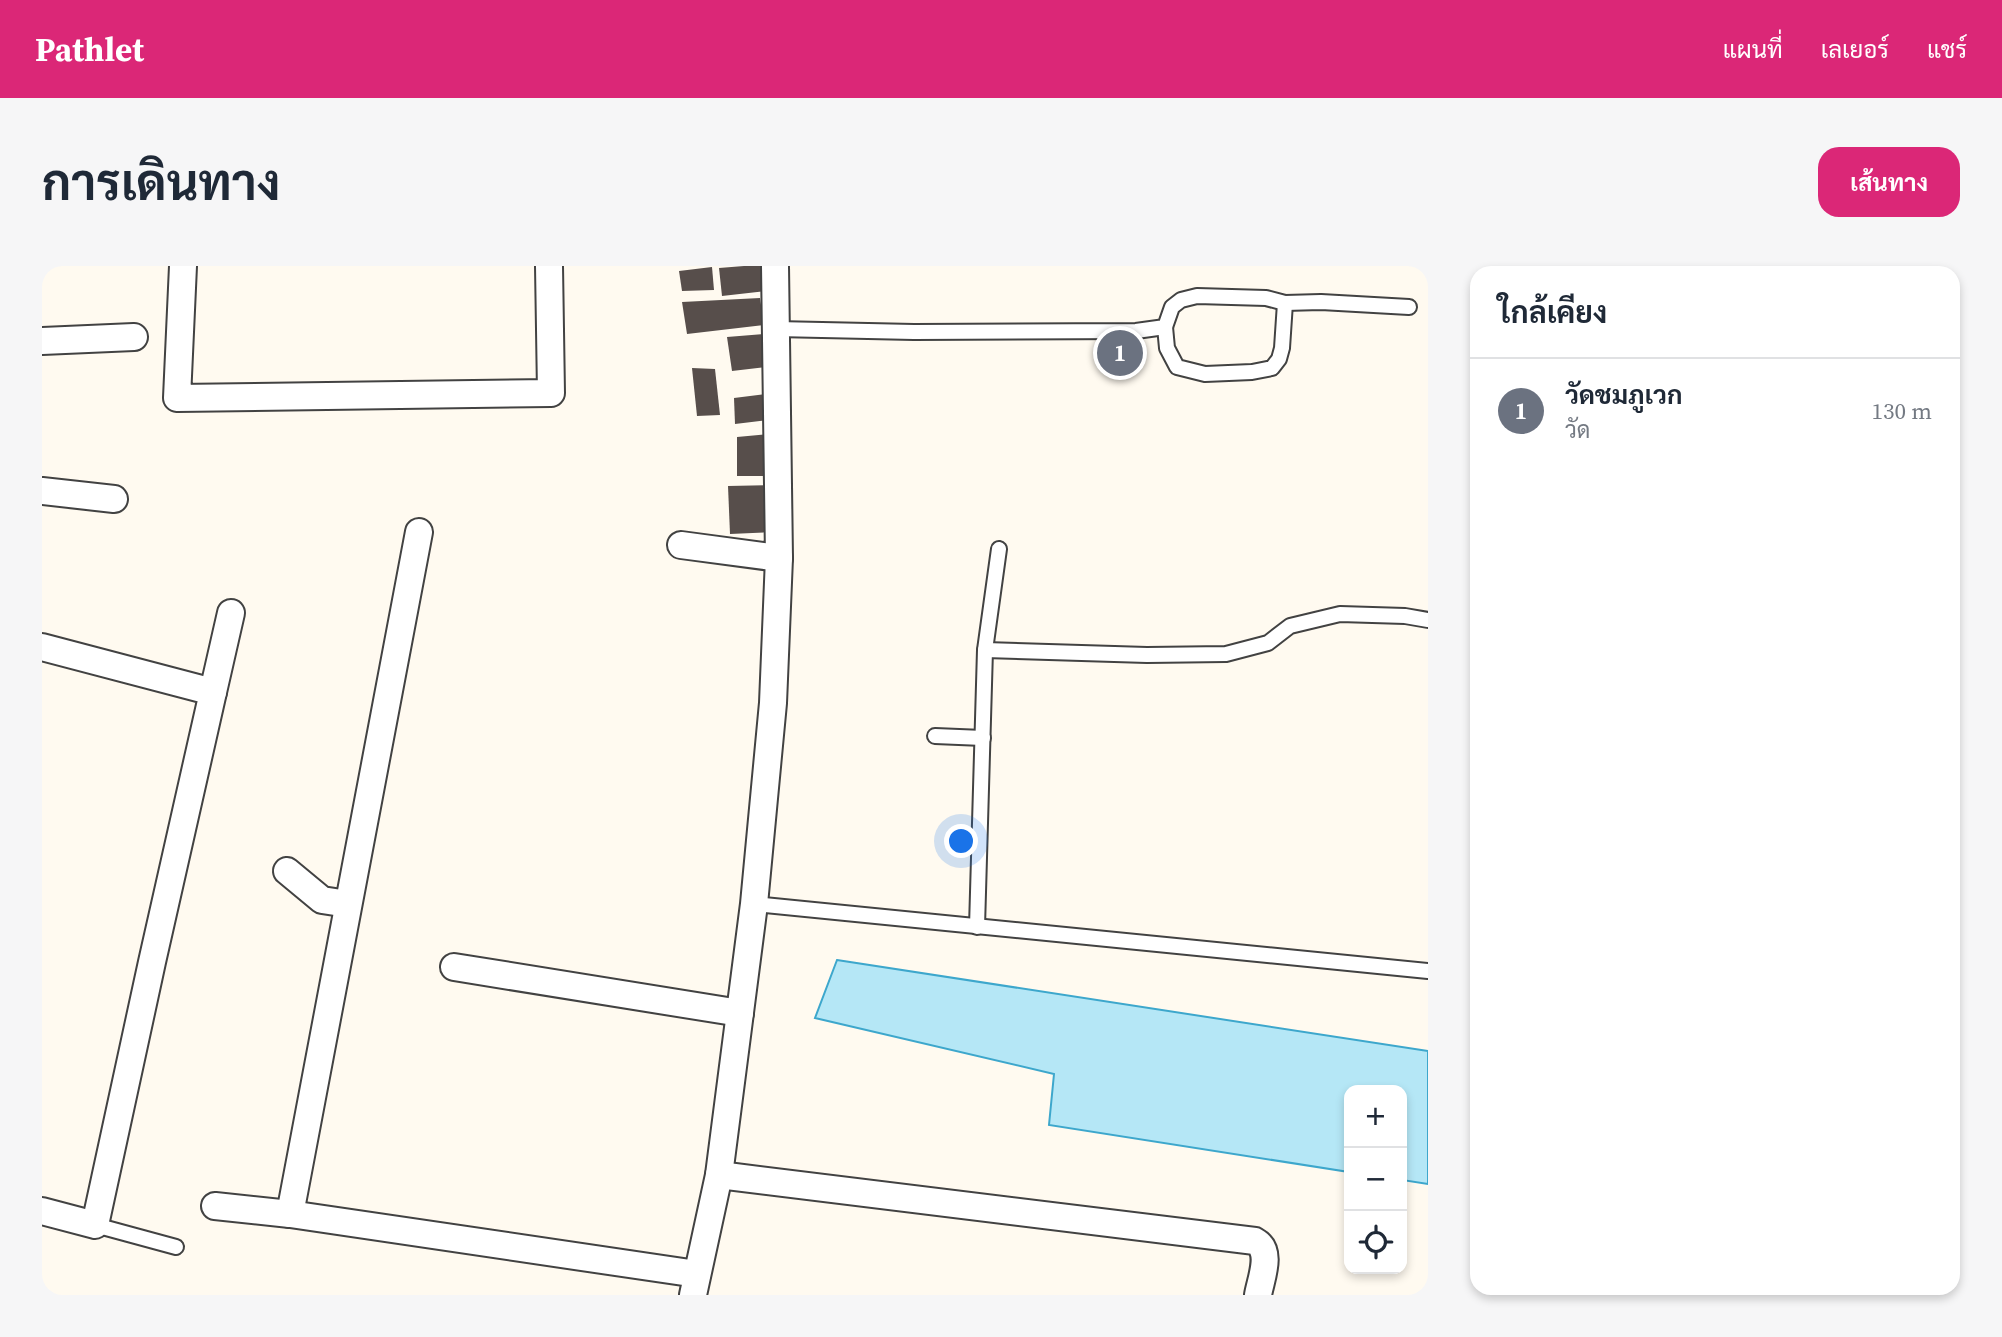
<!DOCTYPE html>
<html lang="th">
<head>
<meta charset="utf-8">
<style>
  :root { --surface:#fff; --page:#f6f6f7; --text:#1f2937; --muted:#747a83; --line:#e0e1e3; --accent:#db2777 }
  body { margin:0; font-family:"Source Serif 4",Sarabun,serif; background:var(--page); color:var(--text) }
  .controls { position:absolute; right:21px; bottom:21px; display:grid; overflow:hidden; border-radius:14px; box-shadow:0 4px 10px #0003 }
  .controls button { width:63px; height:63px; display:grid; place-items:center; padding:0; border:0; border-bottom:2px solid var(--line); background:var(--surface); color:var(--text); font:35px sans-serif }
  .you { position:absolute; left:920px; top:576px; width:24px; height:24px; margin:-18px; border:5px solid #fff; border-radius:50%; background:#1a73e8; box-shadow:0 0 0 10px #1a73e833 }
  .badge { display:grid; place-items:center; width:46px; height:46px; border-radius:50%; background:var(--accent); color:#fff; font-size:23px; font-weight:700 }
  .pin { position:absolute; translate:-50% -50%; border:4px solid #fff; box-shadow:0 2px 7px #0006 }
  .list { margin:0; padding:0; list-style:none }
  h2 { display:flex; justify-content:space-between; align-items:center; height:91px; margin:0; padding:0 28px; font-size:30px }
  h2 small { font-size:23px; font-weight:400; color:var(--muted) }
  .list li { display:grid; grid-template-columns:46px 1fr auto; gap:21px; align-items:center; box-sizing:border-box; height:105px; padding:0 28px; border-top:2px solid var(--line) }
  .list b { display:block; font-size:26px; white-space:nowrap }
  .list p { margin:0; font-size:23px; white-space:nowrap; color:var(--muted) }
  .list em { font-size:23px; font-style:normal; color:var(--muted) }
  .icon { flex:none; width:38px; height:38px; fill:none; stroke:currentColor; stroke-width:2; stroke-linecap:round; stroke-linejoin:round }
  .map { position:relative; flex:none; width:1386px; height:1029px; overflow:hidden; border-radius:21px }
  header { display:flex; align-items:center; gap:42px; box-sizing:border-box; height:98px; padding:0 35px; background:var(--accent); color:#fff }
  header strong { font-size:33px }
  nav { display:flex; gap:38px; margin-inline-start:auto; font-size:24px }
  .intro { display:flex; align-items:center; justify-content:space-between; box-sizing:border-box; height:168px; padding:0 42px }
  h1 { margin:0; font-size:49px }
  .button { padding:18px 32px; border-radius:21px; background:var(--accent); color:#fff; font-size:24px; font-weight:700 }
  main { display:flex; gap:42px; padding:0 42px }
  aside { flex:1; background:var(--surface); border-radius:21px; box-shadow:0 4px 10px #0003 }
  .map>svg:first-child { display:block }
  .water { fill:#b5e7f6; stroke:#3da7cc; stroke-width:2 }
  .building { fill:#574e4b }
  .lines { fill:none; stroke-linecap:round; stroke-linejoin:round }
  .service-casing { stroke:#424242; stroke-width:18 }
  .minor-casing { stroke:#424242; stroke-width:30 }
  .service { stroke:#fff; stroke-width:14 }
  .minor { stroke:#fff; stroke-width:26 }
</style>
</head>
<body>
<header>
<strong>Pathlet</strong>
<nav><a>แผนที่</a><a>เลเยอร์</a><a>แชร์</a></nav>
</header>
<div class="intro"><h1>การเดินทาง</h1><a class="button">เส้นทาง</a></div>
<main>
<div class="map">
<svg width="1386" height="1029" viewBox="0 0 1386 1029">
  <rect width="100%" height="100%" fill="#fffaf0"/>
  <path class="water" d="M795,694l591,91v133l-26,-4v-90h-53v82l-300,-47 5,-51 -239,-56z"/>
  <g class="building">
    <path d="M702,0h20l2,25 -44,5 -3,-28z"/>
    <path d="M670,1l2,23 -32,1 -3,-20z"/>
    <path d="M718,32l4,27 -77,9 -5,-32z"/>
    <path d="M723,68l2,33 -35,4 -5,-34z"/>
    <path d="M650,102l23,1 5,46 -23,1z"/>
    <path d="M723,128l3,26 -33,4 -1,-26z"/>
    <path d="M729,168l2,42h-36v-39z"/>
    <path d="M730,219l1,47 -43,2 -2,-48z"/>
  </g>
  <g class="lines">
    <defs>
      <g id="service">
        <path d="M1123,61l2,21 10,19 28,7 47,-2 20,-4 7,-9 3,-11 3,-45"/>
        <path d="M734,63l138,3 222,-1 29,-4 7,-20 9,-7 16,-4 69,2 19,5 36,-1 88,5"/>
        <path d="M943,384l162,5 79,-1 42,-11 22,-17 50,-12 65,2 23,4"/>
        <path d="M893,470l48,2"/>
        <path d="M712,638l674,67"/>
        <path d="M935,661l8,-277 14,-101"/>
        <path d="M53,959l81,22"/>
      </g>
      <g id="minor">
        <path d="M141,0l-6,132 374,-5 -2,-127"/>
        <path d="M0,75l92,-4"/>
        <path d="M0,225l72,8"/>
        <path d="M639,279l98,13"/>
        <path d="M0,381l171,45 -61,270 -57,263 -53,-14"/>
        <path d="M171,426l18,-79"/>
        <path d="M245,605l35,29 26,4"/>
        <path d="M412,701l286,46"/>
        <path d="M677,909l536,66c18,10 6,37 3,54"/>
        <path d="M173,940l75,8 407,60"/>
        <path d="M248,948l129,-682"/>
        <path d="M651,1029l26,-120 35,-271 19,-201 6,-145 -4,-292"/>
      </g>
    </defs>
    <use href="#service" class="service-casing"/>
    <use href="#minor" class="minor-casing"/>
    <use href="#service" class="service"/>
    <use href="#minor" class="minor"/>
  </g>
</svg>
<div class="controls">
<button>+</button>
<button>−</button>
<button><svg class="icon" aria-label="locate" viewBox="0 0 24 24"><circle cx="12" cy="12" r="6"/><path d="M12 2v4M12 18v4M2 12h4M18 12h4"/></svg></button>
</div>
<div class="you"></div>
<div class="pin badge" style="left:1078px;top:87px;background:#6b7280">1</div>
</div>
<aside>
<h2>ใกล้เคียง<small></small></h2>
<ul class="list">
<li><span class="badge" style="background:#6b7280">1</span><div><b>วัดชมภูเวก</b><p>วัด</p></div><em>130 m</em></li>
</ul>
</aside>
</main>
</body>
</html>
